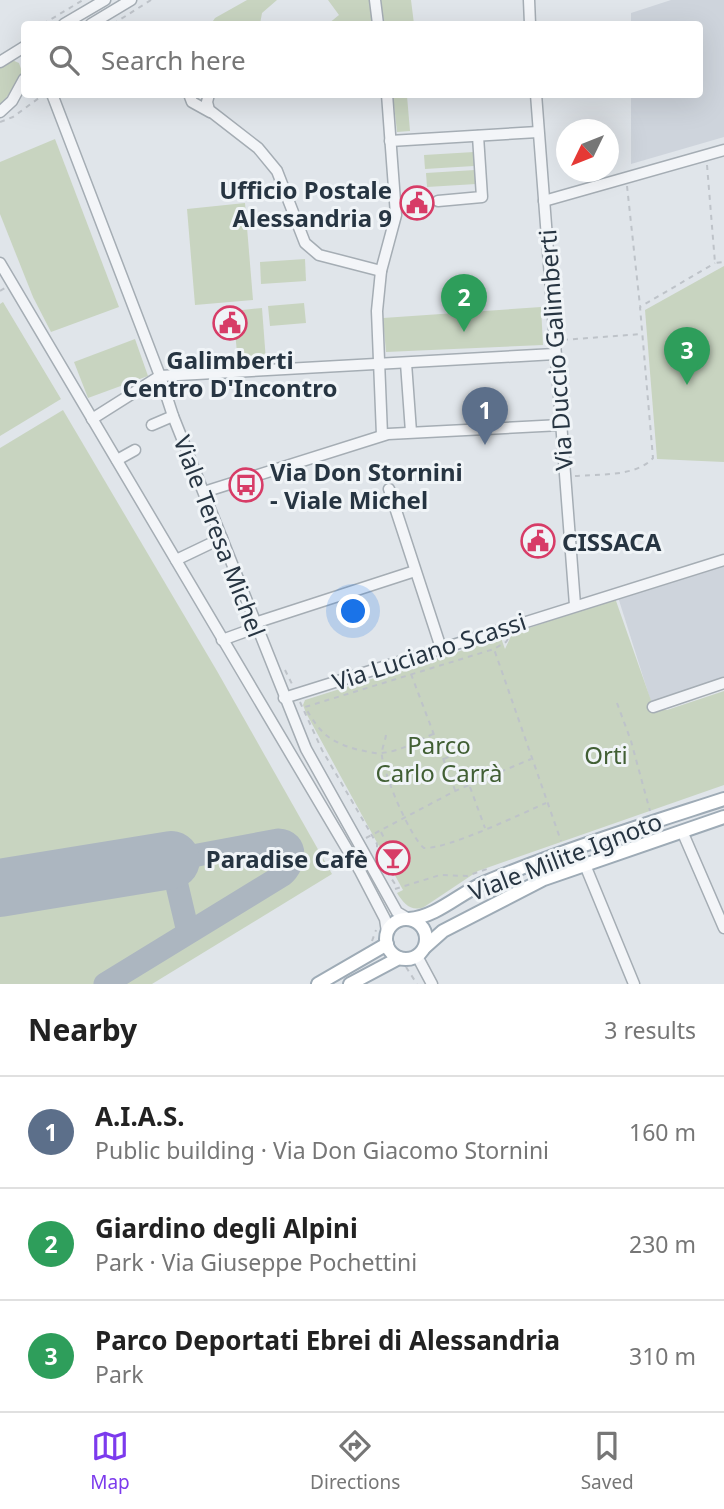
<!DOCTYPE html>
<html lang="en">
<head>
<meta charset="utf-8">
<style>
  :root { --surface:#fff; --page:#f6f6f6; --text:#222; --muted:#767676; --line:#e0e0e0; --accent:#7c3aed }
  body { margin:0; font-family:"Noto Sans",sans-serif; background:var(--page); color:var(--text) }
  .compass { position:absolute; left:556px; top:119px; width:63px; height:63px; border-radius:50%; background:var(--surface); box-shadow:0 7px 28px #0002; rotate:227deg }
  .you { position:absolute; left:354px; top:612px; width:24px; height:24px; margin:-18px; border:5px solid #fff; border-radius:50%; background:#1a73e8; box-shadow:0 0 0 10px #1a73e833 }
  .badge { display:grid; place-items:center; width:46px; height:46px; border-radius:50%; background:var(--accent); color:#fff; font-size:23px; font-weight:700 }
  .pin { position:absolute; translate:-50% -58px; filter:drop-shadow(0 2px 4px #0008) }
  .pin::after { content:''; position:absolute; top:37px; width:24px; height:21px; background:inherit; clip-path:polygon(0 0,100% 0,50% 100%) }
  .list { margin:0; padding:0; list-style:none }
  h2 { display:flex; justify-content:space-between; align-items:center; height:91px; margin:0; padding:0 28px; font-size:30px }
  h2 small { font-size:23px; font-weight:400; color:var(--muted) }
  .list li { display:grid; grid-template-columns:46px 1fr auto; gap:21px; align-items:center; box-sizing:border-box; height:112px; padding:0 28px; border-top:2px solid var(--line) }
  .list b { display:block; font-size:26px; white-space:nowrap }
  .list p { margin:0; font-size:23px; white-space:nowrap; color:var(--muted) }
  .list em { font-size:23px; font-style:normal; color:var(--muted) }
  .icon { flex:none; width:38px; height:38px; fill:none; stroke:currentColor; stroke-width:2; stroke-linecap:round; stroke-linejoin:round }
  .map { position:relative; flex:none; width:724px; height:984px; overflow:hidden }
  .search { position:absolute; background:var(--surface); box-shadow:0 7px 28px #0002; left:21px; right:21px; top:21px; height:77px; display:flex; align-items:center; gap:18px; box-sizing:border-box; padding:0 24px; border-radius:7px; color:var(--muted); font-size:26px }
  .sheet { height:427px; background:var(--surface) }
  nav { display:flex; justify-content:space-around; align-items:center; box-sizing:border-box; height:98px; border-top:2px solid var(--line); background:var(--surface); font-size:19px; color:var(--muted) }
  nav a { display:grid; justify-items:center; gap:4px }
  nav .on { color:var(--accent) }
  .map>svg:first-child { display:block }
  .built { fill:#ced4dc }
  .green { fill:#c8d4c0 }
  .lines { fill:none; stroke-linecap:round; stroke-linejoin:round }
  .taxiway { stroke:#acb6c0; stroke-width:23 }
  .runway { stroke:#acb6c0; stroke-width:58 }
  .minor-casing { stroke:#a5adb4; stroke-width:13 }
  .major-casing { stroke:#9eabb6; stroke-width:16 }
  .path { stroke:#bec3c9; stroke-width:2; stroke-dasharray:5 5; stroke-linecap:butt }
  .minor { stroke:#f3f5f8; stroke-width:10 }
  .major { stroke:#fff; stroke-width:12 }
  .labels { text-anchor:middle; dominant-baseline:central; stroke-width:6; stroke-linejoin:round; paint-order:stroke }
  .poi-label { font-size:24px; font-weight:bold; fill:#273542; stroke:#f0f4f7; text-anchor:end }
  .street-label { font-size:24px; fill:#273542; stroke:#f0f4f7 }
  .park-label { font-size:24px; fill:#415f34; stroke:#f0f4f7 }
</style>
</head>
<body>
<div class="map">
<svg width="724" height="984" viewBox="0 0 724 984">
  <rect width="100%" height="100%" fill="#e0e5ea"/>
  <g class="built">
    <path d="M671,0h53v137l-93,27v-69l69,-1v-70h-69v-11z"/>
    <path d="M724,563v115l-73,24 -33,-105z"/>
  </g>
  <g class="green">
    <path d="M247,0h30l-15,13 -2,11h-49l4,-6z"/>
    <path d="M328,0h43l2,24h-45l11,-9z"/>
    <path d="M377,0h34l3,24h-33z"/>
    <path d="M12,60l7,3 4,12 -23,31v-38z"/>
    <path d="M393,95h24l-10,1 3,35 -13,1z"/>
    <path d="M55,139l64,168 -68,25 -18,-35 -33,-83v-52z"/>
    <path d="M474,152v14l-49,3 -1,-14z"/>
    <path d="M475,170l1,14 -49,3 -1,-14z"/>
    <path d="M245,203l8,97 -58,5 -8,-96z"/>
    <path d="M305,259l1,22 -45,3 -1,-22z"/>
    <path d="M724,266v196l-67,-3 -12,-149z"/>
    <path d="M3,302l58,97 -61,37v-132z"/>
    <path d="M304,303l2,20 -36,3 -2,-20z"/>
    <path d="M541,307l2,38 -157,7 -3,-34z"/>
    <path d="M262,308l4,53 -28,2 -5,-52z"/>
    <path d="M135,339l13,37 -60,22 -14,-36z"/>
    <path d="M63,410l154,261 115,203 -180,110h-152v-536z"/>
    <path d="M615,598l39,111 13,1 57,-19v94l-246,86 -54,36c-13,5 -20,-3 -27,-14l6,-3 -97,-177 -3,-8 2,-5 196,-62 4,11 7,-15z"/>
  </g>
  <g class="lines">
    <path class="taxiway" d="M105,984l178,-109c12,-10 16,-34 -5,-35l-107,20 17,72"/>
    <path class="runway" d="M0,888l171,-28"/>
    <defs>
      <g id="minor">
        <path d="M375,0l3,24"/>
        <path d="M529,0l1,24"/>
        <path d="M64,24l41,-24"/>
        <path d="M91,24l40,-24"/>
        <path d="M0,62l24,-15"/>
        <path d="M52,94l108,282 13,40 133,333 91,163 12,7"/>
        <path d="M189,94l3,8 18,10"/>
        <path d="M209,94l-2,8 2,8 49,38 19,23 28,72 14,12 62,16"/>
        <path d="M536,94l39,511"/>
        <path d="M0,112l12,-11 12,-22"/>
        <path d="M390,141l148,-9"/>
        <path d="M438,201l44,-4 -4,-61"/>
        <path d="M544,201l180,-51"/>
        <path d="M0,263l360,608 25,48 2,13"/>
        <path d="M406,363l5,69"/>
        <path d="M92,419l68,-43 395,-22"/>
        <path d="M152,425l21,-9"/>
        <path d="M382,435l-5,-124 4,-40 15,-56 -9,-121"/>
        <path d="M117,460l18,-10"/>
        <path d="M389,489l52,159"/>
        <path d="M204,492l184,-58 173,-9"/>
        <path d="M176,560l46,-22"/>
        <path d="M222,640l22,-8 17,-11 154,-50"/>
        <path d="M284,698l440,-138"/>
        <path d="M653,707l71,-24"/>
        <path d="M682,831l42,97"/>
        <path d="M585,865l49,119"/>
        <path d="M417,956l15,28"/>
      </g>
      <g id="major">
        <circle cx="406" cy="939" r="20"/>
        <path d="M409,919c28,-2 52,-27 77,-37 77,-32 158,-57 238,-83"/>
        <path d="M425,947l18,-16 101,-52 180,-62"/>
        <path d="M318,984l69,-40"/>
        <path d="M350,984l49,-26"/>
      </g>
    </defs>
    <use href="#minor" class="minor-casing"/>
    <use href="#major" class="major-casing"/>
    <g class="path">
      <path d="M43,24l40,-24"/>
      <path d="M113,24l38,-24"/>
      <path d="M0,122l13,-5 30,-22"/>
      <path d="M707,165l8,98 9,-1"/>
      <path d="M627,186l13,120"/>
      <path d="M0,291l5,-3"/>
      <path d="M563,340l78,-6"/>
      <path d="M575,476c24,-2 61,1 78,-18l-13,-151 75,-44"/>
      <path d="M508,639l-2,3 -12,7 67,192"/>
      <path d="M285,670l7,14"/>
      <path d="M411,674l44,116"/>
      <path d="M300,702l22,48 55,94v11"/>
      <path d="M617,703l14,38 19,70"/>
      <path d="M433,734c-16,7 -34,18 -52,19 -7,1 -15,-2 -22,-3 -30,-8 -39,-17 -54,-43l189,-58"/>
      <path d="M386,735c-1,7 -5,15 -4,21 2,19 28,81 42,92 24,1 97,-34 122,-45"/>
      <path d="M444,759l20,-9"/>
      <path d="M470,787l15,41"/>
      <path d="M381,832l9,18"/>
      <path d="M366,838l89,-47 76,-32"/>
      <path d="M381,863l16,24"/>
      <path d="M395,889l45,-14 27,1 20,-7"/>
      <path d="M372,941l4,-11"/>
      <path d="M406,967l11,17"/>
    </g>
    <use href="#minor" class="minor"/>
    <use href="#major" class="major"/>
  </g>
  <defs>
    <symbol id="civic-ring" viewBox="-11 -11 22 22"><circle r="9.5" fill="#f0f4f7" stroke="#d73c67" stroke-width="1.5"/><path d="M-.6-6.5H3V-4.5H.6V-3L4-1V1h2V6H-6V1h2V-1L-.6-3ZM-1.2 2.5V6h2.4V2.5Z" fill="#d73c67"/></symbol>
    <symbol id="bus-ring" viewBox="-11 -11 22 22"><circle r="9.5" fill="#f0f4f7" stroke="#d73c67" stroke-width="1.5"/><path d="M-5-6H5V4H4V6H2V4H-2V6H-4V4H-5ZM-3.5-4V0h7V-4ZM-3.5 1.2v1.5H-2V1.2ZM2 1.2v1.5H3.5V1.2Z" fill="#d73c67"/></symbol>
    <symbol id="bar-ring" viewBox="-11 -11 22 22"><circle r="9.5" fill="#f0f4f7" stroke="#d73c67" stroke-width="1.5"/><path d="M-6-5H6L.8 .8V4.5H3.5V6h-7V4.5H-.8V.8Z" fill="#d73c67"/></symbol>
  </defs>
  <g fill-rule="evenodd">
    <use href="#civic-ring" x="398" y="184" width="38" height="38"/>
    <use href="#civic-ring" x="211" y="304" width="38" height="38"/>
    <use href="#bus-ring" x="227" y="466" width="38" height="38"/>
    <use href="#civic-ring" x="519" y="522" width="38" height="38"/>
    <use href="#bar-ring" x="374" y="839" width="38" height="38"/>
  </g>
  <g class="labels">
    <g class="poi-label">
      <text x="392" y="189">Ufficio Postale<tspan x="392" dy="28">Alessandria 9</tspan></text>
      <text x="230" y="359" text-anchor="middle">Galimberti<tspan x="230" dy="28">Centro D'Incontro</tspan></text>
      <text x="270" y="471" text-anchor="start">Via Don Stornini<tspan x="270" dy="28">- Viale Michel</tspan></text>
      <text x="562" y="541" text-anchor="start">CISSACA</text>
      <text x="368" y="858">Paradise Cafè</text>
    </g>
    <g class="street-label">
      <text transform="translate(555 350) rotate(-94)">Via Duccio Galimberti</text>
      <text transform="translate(220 536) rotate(69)">Viale Teresa Michel</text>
      <text transform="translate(429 651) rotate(-18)">Via Luciano Scassi</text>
      <text transform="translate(565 856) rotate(-21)">Viale Milite Ignoto</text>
    </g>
    <g class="park-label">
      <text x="439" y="744">Parco<tspan x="439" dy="28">Carlo Carrà</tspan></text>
      <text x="606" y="754">Orti</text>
    </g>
  </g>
</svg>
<svg class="compass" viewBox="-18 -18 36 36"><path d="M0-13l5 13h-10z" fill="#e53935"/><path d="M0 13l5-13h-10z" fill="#767676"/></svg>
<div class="you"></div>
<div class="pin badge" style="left:485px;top:445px;background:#5c6f8a">1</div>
<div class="pin badge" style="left:464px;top:332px;background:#2e9e5b">2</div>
<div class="pin badge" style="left:687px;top:385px;background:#2e9e5b">3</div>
<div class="search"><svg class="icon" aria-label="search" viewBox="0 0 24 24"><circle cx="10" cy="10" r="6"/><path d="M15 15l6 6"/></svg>Search here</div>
</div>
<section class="sheet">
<h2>Nearby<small>3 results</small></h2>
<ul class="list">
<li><span class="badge" style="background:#5c6f8a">1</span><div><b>A.I.A.S.</b><p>Public building · Via Don Giacomo Stornini</p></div><em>160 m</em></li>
<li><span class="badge" style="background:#2e9e5b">2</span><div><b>Giardino degli Alpini</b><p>Park · Via Giuseppe Pochettini</p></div><em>230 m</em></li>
<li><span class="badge" style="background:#2e9e5b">3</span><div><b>Parco Deportati Ebrei di Alessandria</b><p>Park</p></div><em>310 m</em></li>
</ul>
</section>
<nav>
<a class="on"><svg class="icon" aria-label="map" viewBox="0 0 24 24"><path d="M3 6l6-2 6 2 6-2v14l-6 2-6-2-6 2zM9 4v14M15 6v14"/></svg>Map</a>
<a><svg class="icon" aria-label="directions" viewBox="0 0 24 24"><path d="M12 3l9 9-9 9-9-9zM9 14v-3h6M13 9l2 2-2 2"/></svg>Directions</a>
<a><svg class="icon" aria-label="saved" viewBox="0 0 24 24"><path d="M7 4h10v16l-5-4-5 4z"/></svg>Saved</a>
</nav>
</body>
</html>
